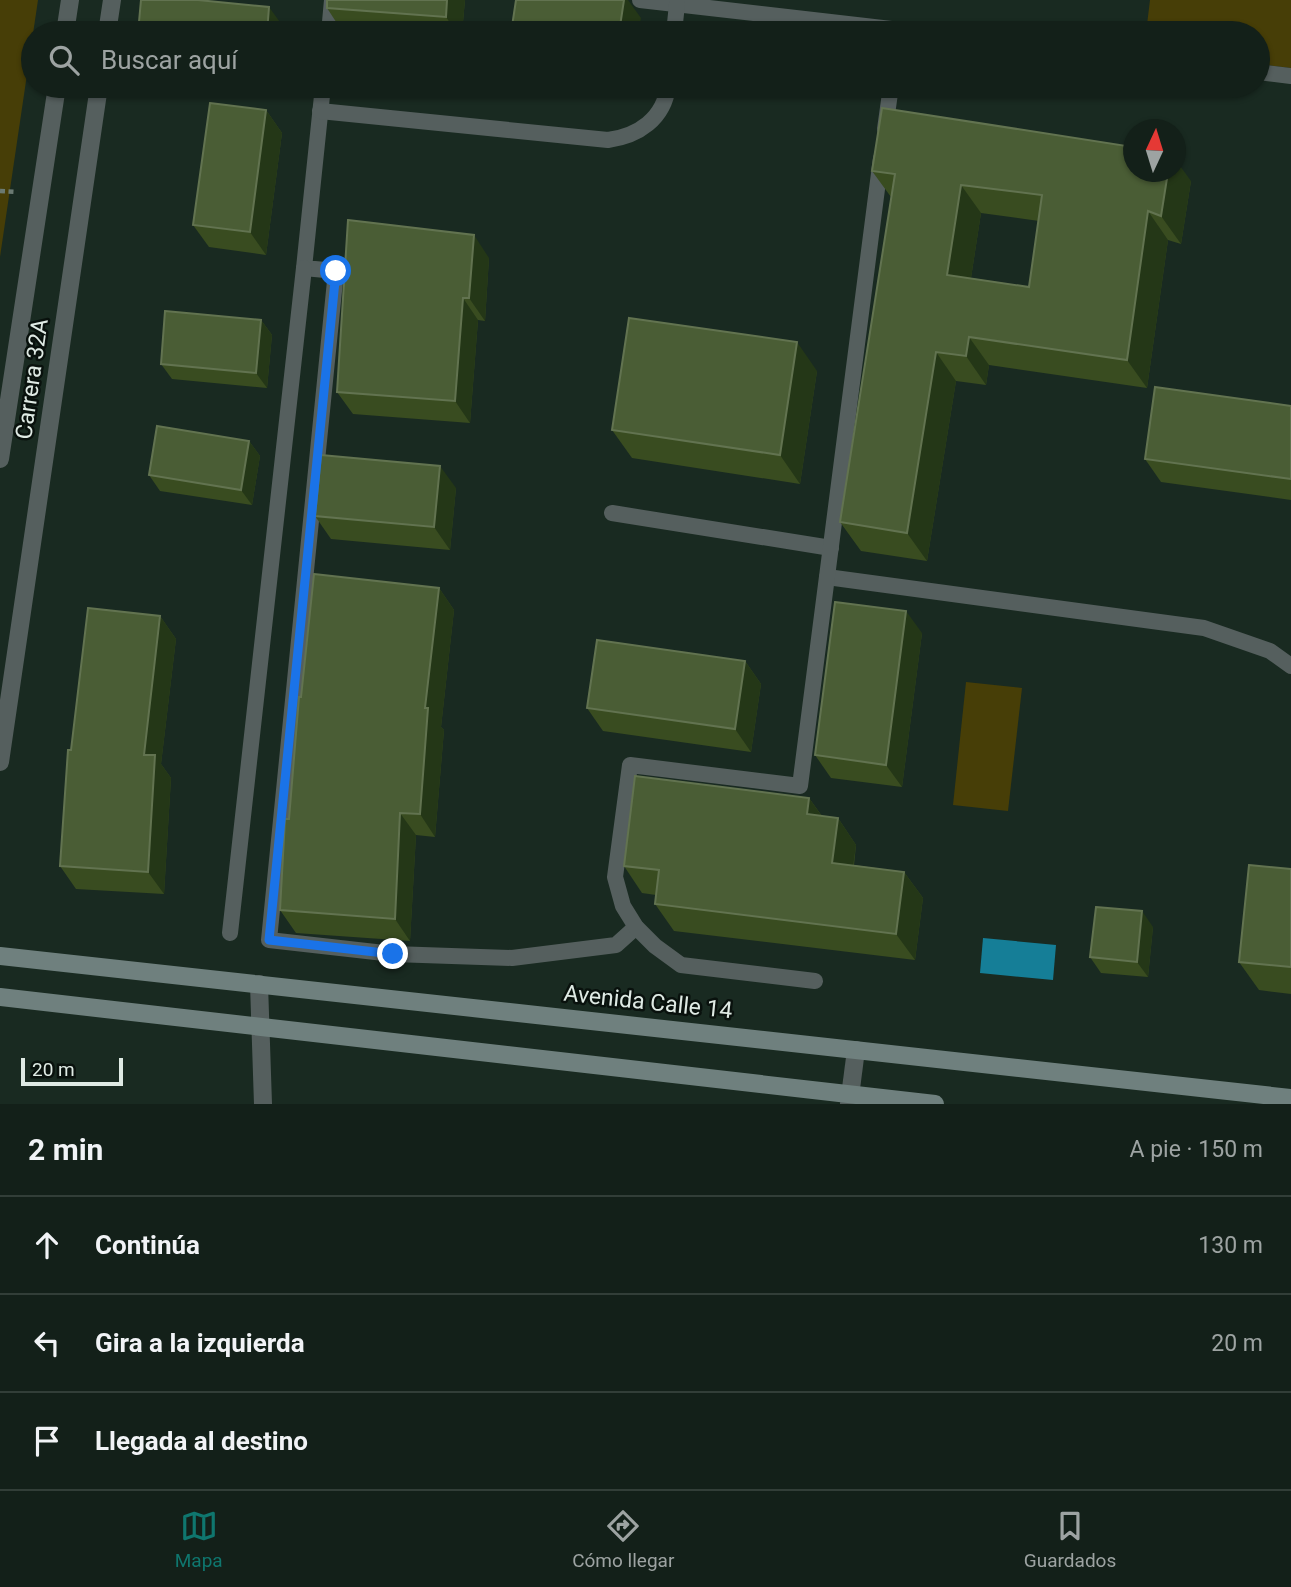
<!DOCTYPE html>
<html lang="es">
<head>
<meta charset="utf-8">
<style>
  :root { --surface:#132019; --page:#1c2822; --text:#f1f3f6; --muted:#9da3a2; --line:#323e38; --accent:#0f766e }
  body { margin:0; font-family:Roboto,sans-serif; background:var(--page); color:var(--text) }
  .compass { position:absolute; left:1123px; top:119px; width:63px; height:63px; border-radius:50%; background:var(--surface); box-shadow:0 2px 5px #0004; rotate:4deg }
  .scale { position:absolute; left:21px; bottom:18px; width:102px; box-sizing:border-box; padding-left:7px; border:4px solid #dfeae4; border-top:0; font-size:19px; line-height:24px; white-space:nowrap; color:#dfeae4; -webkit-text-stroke:5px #09110d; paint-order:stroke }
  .stop { position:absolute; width:21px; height:21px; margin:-16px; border:5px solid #1a73e8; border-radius:50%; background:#fff }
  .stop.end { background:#1a73e8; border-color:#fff; box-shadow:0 2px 7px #0008 }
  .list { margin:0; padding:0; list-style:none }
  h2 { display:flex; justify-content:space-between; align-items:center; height:91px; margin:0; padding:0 28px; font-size:30px }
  h2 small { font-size:23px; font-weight:400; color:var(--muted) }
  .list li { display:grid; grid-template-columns:46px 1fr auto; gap:21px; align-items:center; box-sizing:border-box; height:98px; padding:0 28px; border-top:2px solid var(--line) }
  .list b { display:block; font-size:26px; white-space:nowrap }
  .list em { font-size:23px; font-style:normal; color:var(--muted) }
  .icon { flex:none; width:38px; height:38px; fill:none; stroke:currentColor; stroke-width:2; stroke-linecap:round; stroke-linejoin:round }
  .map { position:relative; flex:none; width:1291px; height:1104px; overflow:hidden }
  .search { position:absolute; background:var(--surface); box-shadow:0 2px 5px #0004; left:21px; right:21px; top:21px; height:77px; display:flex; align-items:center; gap:18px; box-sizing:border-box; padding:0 24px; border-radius:38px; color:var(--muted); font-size:26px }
  .sheet { height:385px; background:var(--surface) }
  nav { display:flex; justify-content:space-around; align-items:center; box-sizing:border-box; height:98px; border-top:2px solid var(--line); background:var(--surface); font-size:19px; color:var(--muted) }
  nav a { display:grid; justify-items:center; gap:4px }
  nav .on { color:var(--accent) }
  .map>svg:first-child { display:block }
  .green { fill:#473e07 }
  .water { fill:#157e97 }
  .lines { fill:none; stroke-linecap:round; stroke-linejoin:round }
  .path { stroke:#6b7a72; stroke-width:4.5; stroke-dasharray:5 3.5; stroke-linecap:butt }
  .lane { stroke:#555f5e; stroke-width:16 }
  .street { stroke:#555f5e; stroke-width:18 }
  .secondary { stroke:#6f807e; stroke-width:18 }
  .wall { fill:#394c20; fill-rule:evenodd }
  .shaded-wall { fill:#243717 }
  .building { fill:#4a5d35; stroke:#627350; stroke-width:2; fill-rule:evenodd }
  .route { stroke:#1a73e8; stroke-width:9 }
  .labels { text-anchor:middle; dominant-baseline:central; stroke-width:5; stroke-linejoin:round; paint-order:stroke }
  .street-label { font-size:23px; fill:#dfeae4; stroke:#09110d }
</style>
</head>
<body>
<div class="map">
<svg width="1291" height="1104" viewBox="0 0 1291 1104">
  <rect width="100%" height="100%" fill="#192a21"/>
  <g class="green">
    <path d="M0,0h38l-38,257z"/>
    <path d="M1150,0h141v68l-33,-4v-31h-112z"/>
    <path d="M966,682l56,6 -14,123 -55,-6z"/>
  </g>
  <path class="water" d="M983,938l73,7 -3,35 -73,-7z"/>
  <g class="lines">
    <path class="path" d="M0,191l17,1"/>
    <g class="lane">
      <path d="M640,0l286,33"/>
      <path d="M329,33l3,-33"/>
      <path d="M674,33l3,-29"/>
      <path d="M1258,72l33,4"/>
      <path d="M323,86l-19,182 32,3 -67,669 124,14 119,4 104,-13 20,-18"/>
      <path d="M320,111l288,29c30,-4 56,-21 60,-54"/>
      <path d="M885,129l6,-43"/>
      <path d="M612,513l219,35"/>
      <path d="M827,577l377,51 66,23 21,15"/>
      <path d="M230,933l74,-665"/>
      <path d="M815,981l-134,-16 -26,-19 -19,-19 -13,-21 -8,-29 15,-112 170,21 81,-628"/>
    </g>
    <g class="street">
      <path d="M65,33l5,-33"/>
      <path d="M107,33l5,-33"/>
      <path d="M0,459l57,-373"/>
      <path d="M0,762l99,-676"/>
      <path d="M259,984l4,120"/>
      <path d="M849,1104l7,-54"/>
    </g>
    <g class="secondary">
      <path d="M0,956l1291,142"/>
      <path d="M0,997l935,107"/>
    </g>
  </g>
  <g class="wall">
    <path d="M327,0h138l-3,33h-83l-37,-2 -15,-23z"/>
    <path d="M584,86h47l-1,6z"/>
    <path d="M266,110l16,23 -16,122 -57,-8 -16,-22z"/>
    <path d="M872,171l319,10 -10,63 -13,-4 -21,148 -158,-23 -3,20 -30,-4 -29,180 -66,-10 -21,-29 51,-325zM981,213l58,8 -10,66 -58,-9z"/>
    <path d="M489,258l-4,63 -7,-1 -8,103 -117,-9 -16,-22z"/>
    <path d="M261,320l11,15 -5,53 -95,-9 -11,-15z"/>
    <path d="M817,371l-17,113 -168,-26 -20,-28z"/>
    <path d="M1291,406v94l-130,-18 -16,-23z"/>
    <path d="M249,441l11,15 -8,49 -92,-14 -11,-16z"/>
    <path d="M456,488l-6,62 -119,-11 -16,-23z"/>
    <path d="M439,588l15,22 -13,117 3,3 -9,107 -19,-2 -6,106 -114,-8 -16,-23 21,-213z"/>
    <path d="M160,616l16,23 -15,125 10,14 -7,116 -88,-5 -16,-23z"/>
    <path d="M922,633l-20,154 -71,-9 -16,-23z"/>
    <path d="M745,661l16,23 -10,68 -148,-21 -16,-23z"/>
    <path d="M809,798l13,18 16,2 18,27 -2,20 50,7 19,26 -8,62 -241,-29 -19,-27 1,-9 -14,-2 -18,-27z"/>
    <path d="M1291,869v125l-32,-4 -20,-28z"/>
    <path d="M1153,927l-5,50 -47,-4 -11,-16z"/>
  </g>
  <g class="shaded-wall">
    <path d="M447,0h18l-3,33h-5l-11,-16z"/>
    <path d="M624,0h4l13,18 -3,15h-19z"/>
    <path d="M269,7l16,22v4h-18z"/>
    <path d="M625,86h6l-1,6z"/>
    <path d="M266,110l16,23 -16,122 -16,-23z"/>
    <path d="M1175,159l16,22 -10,63 -20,-28 7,-44h7z"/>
    <path d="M961,185l20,28 -14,91 -20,-29z"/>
    <path d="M1148,211l20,29 -21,148 -20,-28z"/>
    <path d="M474,235l15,23 -4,63 -16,-23z"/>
    <path d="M463,298l15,22 -8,103 -15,-22z"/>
    <path d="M261,320l11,15 -5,53 -11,-15z"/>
    <path d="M969,337l20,28 -3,20 -20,-29z"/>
    <path d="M797,342l20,29 -17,113 -20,-29z"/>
    <path d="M936,352l20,29 -29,180 -20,-28z"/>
    <path d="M249,441l11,15 -8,49 -11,-15z"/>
    <path d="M440,466l16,22 -6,62 -16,-23z"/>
    <path d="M439,588l15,22 -13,117 3,3 -9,107 -15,-23 5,-106z"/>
    <path d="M906,611l16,22 -20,154 -16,-22z"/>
    <path d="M160,616l16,23 -15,125 10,14 -7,116 -16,-22 -4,-117z"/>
    <path d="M745,661l16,23 -10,68 -16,-23z"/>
    <path d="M809,798l19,27 -21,-11z"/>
    <path d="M400,813l16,22 -6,106 -15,-22z"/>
    <path d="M838,818l18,27 -6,44 -18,-26z"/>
    <path d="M904,872l19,26 -8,62 -19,-26z"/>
    <path d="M1142,911l11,16 -5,50 -11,-15z"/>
  </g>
  <g class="building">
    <path d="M141,0h57l71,7 -2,26h-129z"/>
    <path d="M327,0h120l-1,17 -119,-9z"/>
    <path d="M516,0h108l-5,33h-108z"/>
    <path d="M210,103l56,7 -16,122 -57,-7z"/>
    <path d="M882,108l251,39v25h35l-7,44 -13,-5 -21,149 -158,-23 -3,19 -30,-4 -29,181 -67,-11 55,-348 -23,-3zM961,185l81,10 -13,92 -82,-12z"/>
    <path d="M348,220l126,15 -5,63h-6l-8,103 -118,-9z"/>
    <path d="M165,311l96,9 -5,53 -95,-9z"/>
    <path d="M629,318l168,24 -17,113 -168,-25z"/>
    <path d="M1155,387l136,19v73l-146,-20z"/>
    <path d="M157,426l92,15 -8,49 -92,-15z"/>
    <path d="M321,455l119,11 -6,61 -119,-11z"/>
    <path d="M314,574l125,14 -14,120h3l-8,106 -20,-1 -5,106 -115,-9 5,-91h4l10,-122h2z"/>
    <path d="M835,602l71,9 -20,154 -71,-10z"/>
    <path d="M88,608l72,8 -16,139h11l-7,117 -88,-6 8,-116h3z"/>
    <path d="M597,640l148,21 -10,68 -148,-21z"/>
    <path d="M635,776l174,22 -2,16 31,4 -6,45 72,9 -8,62 -241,-30 4,-34 -35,-4z"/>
    <path d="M1249,865l42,4v98l-52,-5z"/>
    <path d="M1096,907l46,4 -5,51 -47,-5z"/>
  </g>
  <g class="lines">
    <path class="route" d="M336,271l-67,669 124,14"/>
  </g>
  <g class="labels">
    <g class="street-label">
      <text transform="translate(32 379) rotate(-82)">Carrera 32A</text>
      <text transform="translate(648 1002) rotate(6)">Avenida Calle 14</text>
    </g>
  </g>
</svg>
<svg class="compass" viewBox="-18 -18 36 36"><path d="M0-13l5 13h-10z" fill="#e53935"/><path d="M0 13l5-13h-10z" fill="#9da3a2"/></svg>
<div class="scale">20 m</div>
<div class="stop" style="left:336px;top:271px"></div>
<div class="stop end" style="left:393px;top:954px"></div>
<div class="search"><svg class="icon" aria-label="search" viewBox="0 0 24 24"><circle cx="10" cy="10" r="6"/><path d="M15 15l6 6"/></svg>Buscar aquí</div>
</div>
<section class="sheet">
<h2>2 min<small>A pie · 150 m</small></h2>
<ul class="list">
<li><svg class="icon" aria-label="ahead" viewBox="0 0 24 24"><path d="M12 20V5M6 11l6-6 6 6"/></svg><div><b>Continúa</b></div><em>130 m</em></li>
<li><svg class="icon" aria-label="left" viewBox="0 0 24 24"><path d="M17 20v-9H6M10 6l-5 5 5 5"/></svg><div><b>Gira a la izquierda</b></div><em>20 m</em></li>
<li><svg class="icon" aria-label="arrive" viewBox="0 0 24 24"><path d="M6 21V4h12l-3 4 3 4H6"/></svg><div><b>Llegada al destino</b></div></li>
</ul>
</section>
<nav>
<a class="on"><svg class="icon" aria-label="map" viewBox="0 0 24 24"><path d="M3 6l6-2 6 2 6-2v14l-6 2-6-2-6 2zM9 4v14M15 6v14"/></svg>Mapa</a>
<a><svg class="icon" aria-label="directions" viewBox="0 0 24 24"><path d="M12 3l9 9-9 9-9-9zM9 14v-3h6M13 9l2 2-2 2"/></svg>Cómo llegar</a>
<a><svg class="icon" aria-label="saved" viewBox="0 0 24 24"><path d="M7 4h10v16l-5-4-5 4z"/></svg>Guardados</a>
</nav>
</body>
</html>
